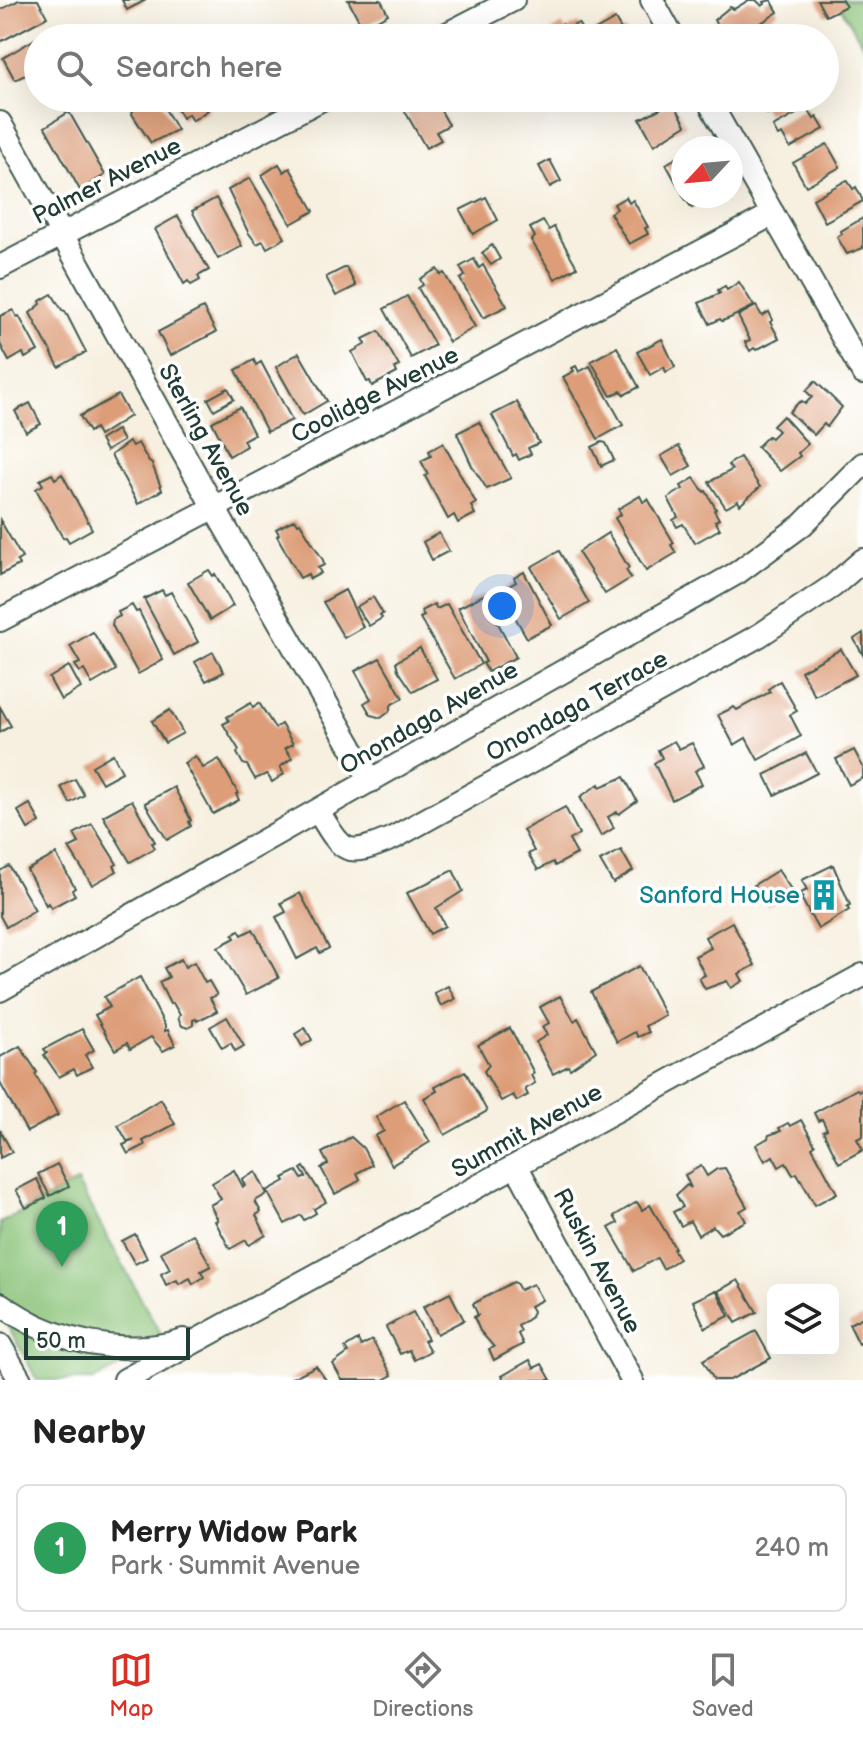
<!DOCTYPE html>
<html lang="en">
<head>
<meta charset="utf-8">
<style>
  :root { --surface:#fff; --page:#f2f2f2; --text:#222; --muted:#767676; --line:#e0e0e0; --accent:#d93025 }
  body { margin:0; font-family:"Balsamiq Sans",sans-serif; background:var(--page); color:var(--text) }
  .controls { position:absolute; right:24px; bottom:24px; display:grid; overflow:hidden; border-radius:12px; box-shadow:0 8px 32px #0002 }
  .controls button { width:72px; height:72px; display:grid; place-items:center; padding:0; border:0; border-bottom:2px solid var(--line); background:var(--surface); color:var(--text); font:40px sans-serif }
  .compass { position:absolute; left:671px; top:136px; width:72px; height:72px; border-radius:50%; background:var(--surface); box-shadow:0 8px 32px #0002; rotate:244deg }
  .scale { position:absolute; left:24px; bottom:20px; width:166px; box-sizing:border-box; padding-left:8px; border:4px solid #1f3d34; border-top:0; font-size:22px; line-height:28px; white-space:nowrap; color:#1f3d34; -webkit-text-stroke:6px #fff; paint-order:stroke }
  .you { position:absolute; left:502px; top:606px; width:28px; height:28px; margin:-20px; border:6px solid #fff; border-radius:50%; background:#1a73e8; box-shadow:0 0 0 12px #1a73e833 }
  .badge { display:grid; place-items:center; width:52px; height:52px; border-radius:50%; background:var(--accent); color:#fff; font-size:26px; font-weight:700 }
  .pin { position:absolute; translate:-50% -66px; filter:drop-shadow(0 2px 4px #0008) }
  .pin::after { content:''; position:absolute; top:42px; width:28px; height:24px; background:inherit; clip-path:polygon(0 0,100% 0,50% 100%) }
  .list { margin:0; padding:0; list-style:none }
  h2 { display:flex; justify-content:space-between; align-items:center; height:104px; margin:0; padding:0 32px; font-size:34px }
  h2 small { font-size:26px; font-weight:400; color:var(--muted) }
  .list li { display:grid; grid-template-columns:52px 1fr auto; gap:24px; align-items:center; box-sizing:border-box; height:128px; margin:0 16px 16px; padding:0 16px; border:2px solid var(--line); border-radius:12px }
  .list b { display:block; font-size:30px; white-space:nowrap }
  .list p { margin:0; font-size:26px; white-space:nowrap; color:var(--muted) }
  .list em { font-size:26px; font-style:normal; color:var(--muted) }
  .icon { flex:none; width:44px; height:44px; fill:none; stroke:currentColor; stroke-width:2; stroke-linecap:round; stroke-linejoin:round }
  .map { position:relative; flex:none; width:863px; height:1380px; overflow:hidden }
  .search { position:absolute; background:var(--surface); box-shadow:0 8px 32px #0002; left:24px; right:24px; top:24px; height:88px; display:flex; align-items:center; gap:20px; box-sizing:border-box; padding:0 28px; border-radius:44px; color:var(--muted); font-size:30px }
  .sheet { height:248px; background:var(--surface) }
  nav { display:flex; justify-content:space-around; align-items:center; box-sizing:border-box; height:112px; border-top:2px solid var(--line); background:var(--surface); font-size:22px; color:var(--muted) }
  nav a { display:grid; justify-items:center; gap:4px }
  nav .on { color:var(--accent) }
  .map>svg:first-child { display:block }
  .green { fill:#8ac378; stroke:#548056; stroke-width:2 }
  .building { fill:#dd9d78 }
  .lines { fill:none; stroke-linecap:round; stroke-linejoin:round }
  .minor-casing { stroke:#3f584e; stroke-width:26 }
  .minor { stroke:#fff; stroke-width:22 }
  .labels { text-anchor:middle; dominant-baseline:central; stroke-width:7; stroke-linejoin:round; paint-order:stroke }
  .street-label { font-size:24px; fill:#1f3d34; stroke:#fff }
  .culture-label { font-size:24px; fill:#0d838f; stroke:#fff; text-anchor:end }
</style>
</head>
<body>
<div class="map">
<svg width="863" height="1380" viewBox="0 0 863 1380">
  <rect width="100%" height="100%" fill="#fff"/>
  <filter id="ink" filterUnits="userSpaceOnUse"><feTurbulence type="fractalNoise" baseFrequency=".0125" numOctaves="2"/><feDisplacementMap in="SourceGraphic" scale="16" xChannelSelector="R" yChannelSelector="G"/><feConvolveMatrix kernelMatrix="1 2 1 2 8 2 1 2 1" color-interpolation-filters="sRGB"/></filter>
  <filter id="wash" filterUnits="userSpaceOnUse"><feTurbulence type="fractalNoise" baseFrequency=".006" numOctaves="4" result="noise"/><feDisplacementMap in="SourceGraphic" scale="32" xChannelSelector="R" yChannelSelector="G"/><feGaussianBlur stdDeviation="1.8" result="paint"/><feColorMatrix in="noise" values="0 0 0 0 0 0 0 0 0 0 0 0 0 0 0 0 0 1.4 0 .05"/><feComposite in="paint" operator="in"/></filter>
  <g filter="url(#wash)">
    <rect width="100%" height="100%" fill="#f7f0e0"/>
    <g class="green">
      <path d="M836,0h27v45z"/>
      <path d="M77,1182l88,160 -70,38h-58l-37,-69v-88z"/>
    </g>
    <g id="blocks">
      <g class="building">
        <path d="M19,0h19l9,17 -47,25v-32z"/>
        <path d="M122,0h24l-19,10z"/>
        <path d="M348,0h33l7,14 -25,14z"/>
        <path d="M749,0h7l6,6 3,-2 -1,-2 7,-2 7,12 -40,26h-14l-10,-18 16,-13 4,2z"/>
        <path d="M817,0h25l4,6 -20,10z"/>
        <path d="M615,19l7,12 3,-1 5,8h-34l-4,-6z"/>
        <path d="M578,23l9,15h-31l-4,-8 10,-6 4,6z"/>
        <path d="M57,26l7,12h-26v31l-23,11 -12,-22z"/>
        <path d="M125,98h34l18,32 -26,13 -19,-29 1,-3z"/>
        <path d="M171,98h33l4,12 -16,11 -4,-7 -6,4z"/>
        <path d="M757,98h42l-32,16z"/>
        <path d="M418,100l5,8 12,-8 14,25 -13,7 5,8 -15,8 -23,-40z"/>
        <path d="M673,102l13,23 -32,20 -14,-26z"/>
        <path d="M807,108l7,11 3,-2 7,12 -34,19 -8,-14 -4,2 -5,-9z"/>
        <path d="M69,112l36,63 -25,15 -35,-63z"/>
        <path d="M827,144l13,23 -34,19 -13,-23z"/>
        <path d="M683,154v41l-17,-31z"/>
        <path d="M550,160l11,21 -11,6 -11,-21z"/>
        <path d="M279,164l5,8 6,-4 24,43 -23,13 -29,-49z"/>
        <path d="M250,178l35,60 -18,10 -4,-7 -6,3 -9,-12 -20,-42z"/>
        <path d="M847,180l6,9 3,-2 7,14 -38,21 -12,-23z"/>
        <path d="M683,196h24l-15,12z"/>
        <path d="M486,197l12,23 -25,14 -13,-24z"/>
        <path d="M626,197l3,6 4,-3 15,27 -3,1 3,6 -19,10 -19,-31 7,-4 -3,-5z"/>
        <path d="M216,198l26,48 -24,13 -26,-48z"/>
        <path d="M178,216l31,54 -11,6 2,4 -9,5 -3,-4 -4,3 -29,-55z"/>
        <path d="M863,218v30l-16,6 -10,-17 5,-3 -1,-3z"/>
        <path d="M543,221l6,9 5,-3 23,40 -22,12 -24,-39 4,-3 -5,-9z"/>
        <path d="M492,245l8,14 -9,6 -9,-12z"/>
        <path d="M474,259l5,9 4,-3 24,41 -24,12 -23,-39 5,-3 -5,-9z"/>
        <path d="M346,267l10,19 -20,10 -10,-19z"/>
        <path d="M437,269l4,6 3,-2 31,54 -26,15 -31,-54 5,-3 -3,-6z"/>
        <path d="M739,282l15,24 -24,12 -8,3 -2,-2 -10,5 -11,-21 21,-10 -2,-3 7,-4 2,4z"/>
        <path d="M52,294l10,16 3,1 21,41 -27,15 -29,-54 11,-9 -1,-3z"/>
        <path d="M407,296l28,49 -24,13 -27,-49z"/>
        <path d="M756,306l6,10 7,-4 4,8 -3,2 9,16 -23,12 -2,-2 -4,3 -5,-9 5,-2 -12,-24z"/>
        <path d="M203,308l13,24 -46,24 -12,-24z"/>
        <path d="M13,310l4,7 2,-1 19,35 -13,7 -2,-5 -14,8 -9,-17v-28z"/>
        <path d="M379,331l20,35 -4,2 2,5 -25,13 -2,-5 -3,1 -15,-30 14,-8 -3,-5z"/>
        <path d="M662,339l13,28 -9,5 -2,-5 -14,8 -13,-23z"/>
        <path d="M617,347l22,40 -15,8 -3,-4 -10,5 -20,-35z"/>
        <path d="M299,353l28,48 -24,14 -27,-48z"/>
        <path d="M254,360l2,5 5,-3 31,58 -25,12 -31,-62z"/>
        <path d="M576,366l3,6 11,-6 33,59 -25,14 -35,-62 11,-6 -2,-3z"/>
        <path d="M815,381l27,26 -15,20 -3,-3 -10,11 -25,-23 9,-9 4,-2 3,3 7,-7 -6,-6z"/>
        <path d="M228,388l6,11 -20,11 -6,-11z"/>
        <path d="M118,395l12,21 -31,20 -4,-8 -6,4 -9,-16z"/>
        <path d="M517,402l22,41 -11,5 3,6 -12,6 -3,-6 -3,2 -21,-41z"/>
        <path d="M30,403l11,21 -15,8 -11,-21z"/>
        <path d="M240,407l14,27 -11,6 3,6 -17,10 -17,-34z"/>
        <path d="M783,416l25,28 -10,9 2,3 -20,15 -23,-24 11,-11 3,2 7,-7 -5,-5z"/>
        <path d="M479,422l32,56 -24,11 -15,-23 -15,-33z"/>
        <path d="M117,430l6,11 -17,10 -6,-11z"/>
        <path d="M129,442l3,4 6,-3 11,19 3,2 10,26 -24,14 -27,-49z"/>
        <path d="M602,442l4,1 8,17 -13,6 -9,-19z"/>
        <path d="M443,443l33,60 -5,3 4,8 -17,9 -4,-8 -6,4 -23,-43 3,-2 -7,-13 10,-5 -2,-5z"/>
        <path d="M679,446l12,20 -18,10 -12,-20z"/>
        <path d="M740,457l20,30 -20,18 -2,-4 -12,7 -17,-26 23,-12 -4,-5z"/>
        <path d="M52,474l3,5 7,-5 30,55 -23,13 -3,-5 -3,1 -27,-49 7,-4 -3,-5z"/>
        <path d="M694,478l10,14 2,-1 10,18 -2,1 5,9 -4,2 5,8 -25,14 -12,-19 -6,3 -4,-7 5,-3 -10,-19 15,-9 -2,-3z"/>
        <path d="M640,496l3,6 5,-3 26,44 -3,2 5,8 -30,18 -31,-53 6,-4 -3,-5z"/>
        <path d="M295,519l3,5 2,-1 23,37 1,5 -6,3 3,5 -11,6 -2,-5 -8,4 -23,-42 2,-2 -3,-5z"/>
        <path d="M0,520l22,38 -5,3 2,4 -19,10z"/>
        <path d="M439,533l10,18 -17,9 -9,-18z"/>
        <path d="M608,533l21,35 -3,2 5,8 -26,16 -27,-42z"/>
        <path d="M559,551l30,52 -28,16 -30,-52z"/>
        <path d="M209,570l4,6 2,-2 18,32 -23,14 -22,-38z"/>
        <path d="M524,572l28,53 -25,13 -27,-47 16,-9 -2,-4z"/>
        <path d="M162,590l3,5 6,-3 27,50 -24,13 -30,-56z"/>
        <path d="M345,590l18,37 -19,11 -21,-36z"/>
        <path d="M483,595l33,62 -28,15 -5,-9 3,-1 -28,-54z"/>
        <path d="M373,597l10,17 -3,1 2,3 -13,8 -13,-19z"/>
        <path d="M434,604l3,5 10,-5 34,60 -26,15 -35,-61 4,-2 -3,-5z"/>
        <path d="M132,605l4,7 3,-1 24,49 -25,14 -26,-49 1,-5 7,-4 -2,-4z"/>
        <path d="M93,632l23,38 -24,14 -8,-14 -4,2 -5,-7 5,-2 -10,-17z"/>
        <path d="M863,633v22l-9,-16z"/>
        <path d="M420,648l17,31 -24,13 -15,-22 -2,-8z"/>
        <path d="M841,649l15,26 -41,21 -14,-25z"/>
        <path d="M213,652l11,20 -18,9 -11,-19z"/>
        <path d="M380,658l23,40 -11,6 -3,8 -8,6 -10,-3 -7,-12 7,-4 -16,-28z"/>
        <path d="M69,666l12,22 -20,12 -12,-22z"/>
        <path d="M780,681l17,30 -7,4 11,21 -43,24 -12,-22 -12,7 -16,-30 16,-8 3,3 33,-18 -2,-3z"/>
        <path d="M251,703l2,4 6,-4 16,25 6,-4 12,20 -8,4 7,10 -12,9 4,7 -12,8 -5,-8 -12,5 -8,-14 -4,-1 -6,-11 2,-3 -16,-26 6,-3 -2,-4z"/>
        <path d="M0,707l11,19 -11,6z"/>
        <path d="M170,710l13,23 -18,10 -13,-22z"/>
        <path d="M674,741l5,8 13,-6 12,23 -9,5 7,13 -30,16 -18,-37 8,-5 -4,-8z"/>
        <path d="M854,750l9,17v11l-14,7 -13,-26z"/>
        <path d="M806,753l11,20 -42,22 -10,-20z"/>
        <path d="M113,754l9,18 -20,11 -10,-17z"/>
        <path d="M195,756l8,12 16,-9 19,34 -2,1 3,6 -26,14 -29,-51z"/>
        <path d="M624,777l13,24 -18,13 -2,-2 -9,5 6,11 -13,8 -21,-39 19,-13 1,3z"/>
        <path d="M75,779l9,16 -14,8 -9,-16z"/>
        <path d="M174,787l17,33 -2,2 2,4 -24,14 -22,-37z"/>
        <path d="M132,800l23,42 -3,1 3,5 -25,14 -27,-46z"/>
        <path d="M30,804l10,18 -12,7 -10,-18z"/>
        <path d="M565,807l14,27 -10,6 8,14 -22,12 -2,-4 -15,8 -10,-16 6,-3 -11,-21z"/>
        <path d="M92,824l25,40 -3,2 3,5 -25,14 -23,-37 10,-5 -5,-9z"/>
        <path d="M621,850l12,21 -20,12 -13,-22z"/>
        <path d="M56,854l19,34 -3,2 3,5 -24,13 -3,-5 -2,2 -19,-35z"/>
        <path d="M833,865l17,40 -3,2 2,3 -31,19 -17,-31 2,-1 -2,-4 6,-3 -5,-10z"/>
        <path d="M9,866l26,44 -29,17 -6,-11v-45z"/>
        <path d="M453,870l10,21 -27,17 9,18 -15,8 -23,-41z"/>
        <path d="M778,870l14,21 -24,15 -14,-21z"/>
        <path d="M300,893l29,55 -9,5 -3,-5 -20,11 -21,-42 10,-5 -5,-9z"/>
        <path d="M732,922l23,43 -16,9 4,7 -12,7 -4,-7 -22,8 -6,-11 6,-3 -10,-19 16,-8 -6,-11z"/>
        <path d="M253,929l26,49 -33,17 -28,-48 17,-9 -2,-4 6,-4 3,5z"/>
        <path d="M181,959l4,8 9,-5 11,21 4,-2 8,14 -7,3 7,13 -20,10 -1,-2 -3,1v5l-5,3 -6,-2 -4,-8 2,-3 -7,-12 -3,1 -11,-22 10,-5 -5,-9z"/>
        <path d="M639,966l26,49 -20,11 4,6 -11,5 -3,-5 -18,10 -26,-50z"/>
        <path d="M140,977l25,49v5l3,-1 7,15 -12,6 -12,-14 -21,12 -3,-6 -12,7 -20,-35 15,-8 -6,-10z"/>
        <path d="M448,986l7,13 -14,7 -7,-13z"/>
        <path d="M560,996l14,25 4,-3 18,33 -26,18 -2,-3 -15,8 -17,-32 11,-7 -5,-8 7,-4 -9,-16z"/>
        <path d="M227,1017l17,29 -9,5 -4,-8 -9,5 -12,-21z"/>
        <path d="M305,1028l7,12 -10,6 -7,-12z"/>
        <path d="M510,1028l24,45 -3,2 4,8 -10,6 3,6 -11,6 -4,-6 -12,6 -17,-30 5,-6 -11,-20z"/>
        <path d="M82,1029l12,21 -9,5 7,12 -15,8 -3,-6 -15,8 -15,-22 3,-2 -3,-4z"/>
        <path d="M20,1046l17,26 -2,2 23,41 -31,17 -27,-49v-26z"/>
        <path d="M465,1071l22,40 -42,24 -21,-37 13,-7 -2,-4z"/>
        <path d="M857,1089l2,2 4,-2v47l-6,3 6,11 -24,13 -16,-32 4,-2 -5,-10 -4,2 -4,-8z"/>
        <path d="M161,1099l14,25 -32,17 2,4 -17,9 -5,-9 11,-5 -7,1 -9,-16z"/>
        <path d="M404,1100l26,42 -38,23 -17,-29 9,-5 -8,-14z"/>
        <path d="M801,1120l14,25 -3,2 25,46 -22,12 -18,-32 -4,2 -7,-12 -7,4 -6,-11 -8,5 -9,-16 12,-7 1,-3 12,-4 -2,-3 9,-5 2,3z"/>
        <path d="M0,1130l12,22 -12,6z"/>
        <path d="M351,1137l12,11 9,17 -15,8 3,6 -6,5 -19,10 -14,-26 7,-4 -6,-11z"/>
        <path d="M57,1164l12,22 -19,10 -12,-22z"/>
        <path d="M701,1166l6,10 10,-7 8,-1 22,39 -7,4 6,10 -26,13 -7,-8 -15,9 -8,-14 -9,5 -8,-14 10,-5 -7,-12 11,-10 4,3 -6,-13z"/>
        <path d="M304,1167l22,35 -12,7 2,4 -12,7 -3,-5 -16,9 -18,-33 18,-10 -2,-3 14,-7 5,8 4,-2 -5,-8z"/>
        <path d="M234,1170l9,17 2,-1 -3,-7 14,-7 11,22 -12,7 6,11 -5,3 10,20 -17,10 -3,-5 -16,9 -15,-28 3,-1 -8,-15 11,-6 -9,-16z"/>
        <path d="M37,1179l9,19 -20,10 -10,-18z"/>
        <path d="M637,1202l5,8 8,-5 25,43 -2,1 6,10 -16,10 -6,-11 -23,13 -25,-43 9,-5 -4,-7z"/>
        <path d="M135,1234l12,24 -12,6 -13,-23z"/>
        <path d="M193,1234l18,32 -10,5 3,6 -11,7 -3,-6 -11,6 -2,-4 -11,5 -5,-11 9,-5 -9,-17z"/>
        <path d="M738,1280l19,32 -21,11 -18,-32z"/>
        <path d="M513,1282l3,1 4,7 13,-6 9,16 -12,6 3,5 -2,6 -13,9 3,5 -3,3 5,10 -29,16 -5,-11 5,-2 -14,-16 -6,-14 4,-2 -5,-11z"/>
        <path d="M714,1291h3l12,25 -24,12 -12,-27z"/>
        <path d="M450,1293l14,27 -27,14 -14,-27z"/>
        <path d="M413,1312l15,27 -4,2 6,10 -16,9 -5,-10 -9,4 -14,-27z"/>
        <path d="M863,1317v25l-4,2 -10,-20z"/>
        <path d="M756,1331l15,27 -41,22h-16l-11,-20z"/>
        <path d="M358,1340l3,6 11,-6 20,35 -9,5h-41l-9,-16 15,-11 -3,-5z"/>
        <path d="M530,1360l4,8 8,-4 9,16h-47l-2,-4z"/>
        <path d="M316,1366l10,14h-38z"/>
      </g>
    </g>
  </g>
  <g filter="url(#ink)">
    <use href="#blocks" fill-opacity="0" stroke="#3f584e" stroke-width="2"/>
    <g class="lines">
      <defs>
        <g id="minor">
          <path d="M652,0l21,38"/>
          <path d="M439,38l74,-38"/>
          <path d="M707,98l156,275"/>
          <path d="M0,123l214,385 157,273"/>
          <path d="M0,267l324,-169"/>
          <path d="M0,620l773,-406"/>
          <path d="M318,811c26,43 27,47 75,27l367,-203 73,-49 30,-26"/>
          <path d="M0,990l737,-417 65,-48 61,-61"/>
          <path d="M517,1167l115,213"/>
          <path d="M0,1304c12,8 25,16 37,22 43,20 101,29 146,14"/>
          <path d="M0,1345l20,35"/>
          <path d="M125,1380l738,-405"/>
        </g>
      </defs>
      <use href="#minor" class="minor-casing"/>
      <use href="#minor" class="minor"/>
    </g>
  </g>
  <defs>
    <symbol id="building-bare" viewBox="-9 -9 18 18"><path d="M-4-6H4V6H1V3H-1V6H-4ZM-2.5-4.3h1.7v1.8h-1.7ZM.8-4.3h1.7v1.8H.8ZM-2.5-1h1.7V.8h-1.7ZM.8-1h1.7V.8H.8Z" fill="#0f9aa8" stroke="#fff" stroke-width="2.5" paint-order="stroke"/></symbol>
  </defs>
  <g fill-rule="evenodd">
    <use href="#building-bare" x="802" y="873" width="44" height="44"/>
  </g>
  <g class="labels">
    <g class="street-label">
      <text transform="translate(107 181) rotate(-27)">Palmer Avenue</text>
      <text transform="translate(375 395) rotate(-27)">Coolidge Avenue</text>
      <text transform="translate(206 440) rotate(61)">Sterling Avenue</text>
      <text transform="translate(577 706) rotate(-29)">Onondaga Terrace</text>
      <text transform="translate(429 718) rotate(-30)">Onondaga Avenue</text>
      <text transform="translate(527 1131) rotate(-29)">Summit Avenue</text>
      <text transform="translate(597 1261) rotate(62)">Ruskin Avenue</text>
    </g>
    <g class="culture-label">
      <text x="800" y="895">Sanford House</text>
    </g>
  </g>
</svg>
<div class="controls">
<button><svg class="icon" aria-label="layers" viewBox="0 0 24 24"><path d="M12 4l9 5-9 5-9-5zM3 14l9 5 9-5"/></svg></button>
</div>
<svg class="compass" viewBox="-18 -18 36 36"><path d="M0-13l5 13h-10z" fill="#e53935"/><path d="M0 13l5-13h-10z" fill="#767676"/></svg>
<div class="scale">50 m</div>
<div class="you"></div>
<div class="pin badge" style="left:62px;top:1267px;background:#2e9e5b">1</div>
<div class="search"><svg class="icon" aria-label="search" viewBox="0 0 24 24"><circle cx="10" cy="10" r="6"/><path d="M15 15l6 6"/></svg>Search here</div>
</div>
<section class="sheet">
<h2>Nearby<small></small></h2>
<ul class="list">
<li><span class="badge" style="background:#2e9e5b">1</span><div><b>Merry Widow Park</b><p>Park · Summit Avenue</p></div><em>240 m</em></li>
</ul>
</section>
<nav>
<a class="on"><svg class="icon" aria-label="map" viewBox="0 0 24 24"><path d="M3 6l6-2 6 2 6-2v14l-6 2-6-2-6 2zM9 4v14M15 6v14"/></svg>Map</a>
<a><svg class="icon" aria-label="directions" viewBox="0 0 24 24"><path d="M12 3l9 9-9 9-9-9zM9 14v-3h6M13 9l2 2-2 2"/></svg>Directions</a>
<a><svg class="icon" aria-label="saved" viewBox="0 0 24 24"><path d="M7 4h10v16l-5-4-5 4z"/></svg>Saved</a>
</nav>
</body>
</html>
